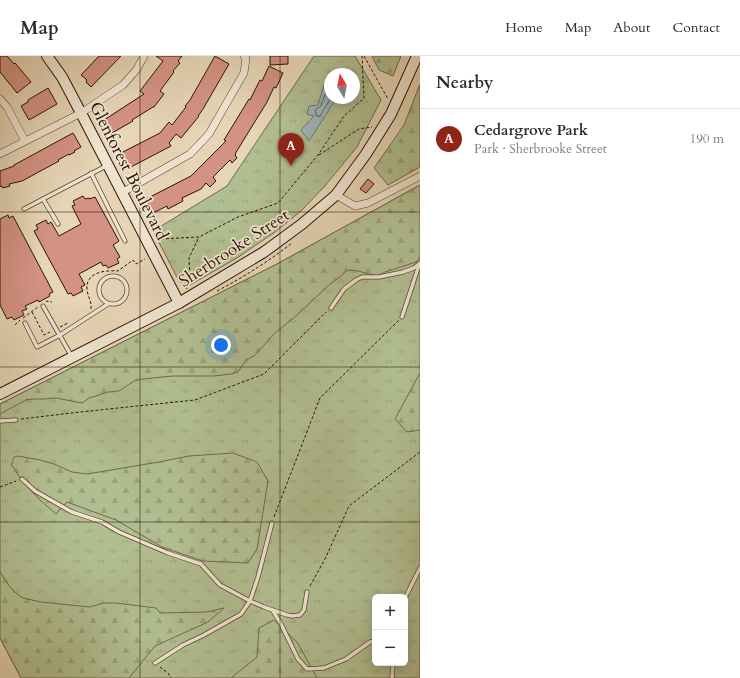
<!DOCTYPE html>
<html lang="en">
<head>
<meta charset="utf-8">
<style>
  :root { --surface:#fff; --page:#f7f7f7; --text:#2b2b33; --muted:#7c7c81; --line:#e1e1e2; --accent:#8f2418 }
  body { margin:0; font-family:Cardo,serif; background:var(--page); color:var(--text) }
  .controls { position:absolute; right:12px; bottom:12px; display:grid; overflow:hidden; border-radius:6px; box-shadow:0 2px 10px #0003 }
  .controls button { width:36px; height:36px; display:grid; place-items:center; padding:0; border:0; border-bottom:1px solid var(--line); background:var(--surface); color:var(--text); font:20px sans-serif }
  .compass { position:absolute; left:324px; top:12px; width:36px; height:36px; border-radius:50%; background:var(--surface); box-shadow:0 2px 10px #0003; rotate:350deg }
  .you { position:absolute; left:221px; top:289px; width:14px; height:14px; margin:-10px; border:3px solid #fff; border-radius:50%; background:#1a73e8; box-shadow:0 0 0 6px #1a73e833 }
  .badge { display:grid; place-items:center; width:26px; height:26px; border-radius:50%; background:var(--accent); color:#fff; font-size:13px; font-weight:700 }
  .pin { position:absolute; translate:-50% -33px; filter:drop-shadow(0 1px 2px #0008) }
  .pin::after { content:''; position:absolute; top:21px; width:14px; height:12px; background:inherit; clip-path:polygon(0 0,100% 0,50% 100%) }
  .list { margin:0; padding:0; list-style:none }
  h2 { display:flex; justify-content:space-between; align-items:center; height:52px; margin:0; padding:0 16px; font-size:17px }
  h2 small { font-size:13px; font-weight:400; color:var(--muted) }
  .list li { display:grid; grid-template-columns:26px 1fr auto; gap:12px; align-items:center; box-sizing:border-box; height:60px; padding:0 16px; border-top:1px solid var(--line) }
  .list b { display:block; font-size:15px; white-space:nowrap }
  .list p { margin:0; font-size:13px; white-space:nowrap; color:var(--muted) }
  .list em { font-size:13px; font-style:normal; color:var(--muted) }
  .map { position:relative; flex:none; width:420px; height:622px; overflow:hidden }
  header { display:flex; align-items:center; gap:24px; box-sizing:border-box; height:56px; padding:0 20px; background:var(--surface); border-bottom:1px solid var(--line) }
  header strong { font-size:19px }
  nav { display:flex; gap:22px; margin-inline-start:auto; font-size:14px }
  main { display:flex }
  aside { flex:1; background:var(--surface) }
  .map>svg:first-child { display:block }
  .grass { fill:url(#grass-tufts); stroke:#70684a; fill-rule:evenodd }
  .forest { fill:url(#forest-firs); stroke:#70684a }
  .water { fill:url(#water-ripples); stroke:#707470 }
  .lines { fill:none; stroke-linecap:round; stroke-linejoin:round }
  .shore { stroke:#65645e; stroke-width:1 }
  .building { fill:#d39283; stroke:#2e1302 }
  .lane-casing { stroke:#5c442f; stroke-width:5 }
  .street-casing { stroke:#5c442f; stroke-width:8 }
  .secondary-casing { stroke:#2e1302; stroke-width:12 }
  .path { stroke:#2e1302; stroke-width:1; stroke-dasharray:3 2; stroke-linecap:butt }
  .lane { stroke:#efe4d0; stroke-width:3.5 }
  .street { stroke:#efe4d0; stroke-width:7 }
  .secondary { stroke:#efe4d0; stroke-width:10 }
  .grid { fill:none; stroke:#2e1302; stroke-width:1; stroke-opacity:0.55 }
  .labels { text-anchor:middle; dominant-baseline:central; stroke-width:3.5; stroke-linejoin:round; paint-order:stroke }
  .street-label { font-size:17px; fill:#2e1302; stroke:#efe4d0 }
</style>
</head>
<body>
<header>
<strong>Map</strong>
<nav><a>Home</a><a>Map</a><a>About</a><a>Contact</a></nav>
</header>
<main>
<div class="map">
<svg width="420" height="622" viewBox="0 0 420 622">
  <defs>
    <pattern id="grass-tufts" width="24" height="20" patternUnits="userSpaceOnUse"><rect width="24" height="20" fill="#b1be91"/><path d="M3 7l-1-3M5 7V3M7 7l1-3M15 17l-1-3M17 17v-4M19 17l1-3" fill="none" stroke="#99a27b"/></pattern>
    <pattern id="forest-firs" width="22" height="20" patternUnits="userSpaceOnUse"><rect width="22" height="20" fill="#b1be91"/><path d="M5 1l3.5 6h-7zM16 11l3.5 6h-7z" fill="#99a27b"/></pattern>
    <pattern id="water-ripples" width="26" height="14" patternUnits="userSpaceOnUse"><rect width="26" height="14" fill="#9cb5ba"/><path d="M2 4q2-2 4 0t4 0M15 11q2-2 4 0t4 0" fill="none" stroke="#809295"/></pattern>
  </defs>
  <rect width="100%" height="100%" fill="#e6d5b6"/>
  <filter id="stains"><feTurbulence type="fractalNoise" baseFrequency=".005" numOctaves="4"/><feColorMatrix values="0 0 0 0 .2 0 0 0 0 .09 0 0 0 0 .02 0 0 0 .5 -.17"/></filter>
  <radialGradient id="worn" r=".72"><stop offset=".6" stop-color="#630" stop-opacity="0"/><stop offset="1" stop-color="#630" stop-opacity=".3"/></radialGradient>
  <g class="grass">
    <path d="M314,0h41l26,44 -24,47 -33,40 -23,24 -26,21 -38,26 -47,27v-8l-5,8 -6,-4 -26,-50 74,-45zM330,18h24v24h-24z"/>
    <path d="M420,129v493h-399l-21,-40v-234l277,-140zM375,541h30v66h-30z"/>
  </g>
  <g class="forest">
    <path d="M372,0h29l-8,20 -14,-6z"/>
    <path d="M420,28v83l-32,18 -14,-17 30,-43z"/>
    <path d="M420,129v72l-4,5 -31,10 -8,4 -19,-5 -9,-1 -3,1 -5,5 -11,8 -34,32 -21,17 -21,23 -8,4 -8,12 -7,2 -17,2h-41l-30,3 -9,2 -15,10 -11,1 -12,4 -7,2 -7,5 -26,-5 -12,1h-11l-7,1 -26,14v-10l277,-140z"/>
    <path d="M420,317v57l-13,2 -12,-13z"/>
    <path d="M233,397l24,9 11,19 -11,68 -9,14 -45,-2 -41,-14 -46,-27 -49,-18 -11,12 -17,-15 -17,-18 -11,-17h1l2,-7 4,-1 22,4 14,4 18,8 15,2 72,-12 30,-6z"/>
    <path d="M0,516l10,15 7,7 6,4 18,4 49,5 14,-4h12l40,5 4,5 47,-1 17,-4 -16,14 -53,24 -26,32h-108l-21,-40z"/>
    <path d="M274,564l23,22 20,36h-86l26,-21 2,-29z"/>
  </g>
  <path class="water" d="M330,26v16h6v1l-27,42 -8,-11 13,-14 -7,-2 2,-8 9,-1 6,-20z"/>
  <g class="lines">
    <path class="shore" d="M330,31l-3,2 -6,17 -6,4 2,6h3l11,-18"/>
  </g>
  <g class="building">
    <path d="M0,0h7l7,8 1,-1 16,19 -14,11 -17,-21z"/>
    <path d="M99,0h22l-30,31 -5,-5 1,-2 -6,-5z"/>
    <path d="M156,0h26l-4,5 2,2 -7,8 1,1 -14,19 4,3 -10,13h-1l-21,13 1,1 -21,12 -8,-13 40,-26 -4,-3 23,-30z"/>
    <path d="M215,0l14,8 -26,45 -5,7h1l-18,22 -5,-4 -7,9 2,3 -42,22 -8,-15 39,-20 9,-11 3,3 14,-18 -1,-1 5,-6z"/>
    <path d="M270,0h18v8l-18,1z"/>
    <path d="M269,10l14,7 -7,15 -2,-1 -7,15 -32,52 1,1h-1l2,3 -5,5 -2,-3 -17,17 3,4 -6,6 -4,-4 -5,6 -19,9 1,3 -15,8 -1,-3 -14,7 -7,-14 45,-23 35,-35 -2,-1 25,-41 1,1 10,-20 2,1z"/>
    <path d="M48,32l9,16 -28,16 -8,-14 7,-4v-2z"/>
    <path d="M73,77l8,14 -7,4 1,1 -6,3v-1l-11,6 1,1 -37,20 -13,3 1,2 -7,2 -1,-2 -2,1v-16l14,-5v-1z"/>
    <path d="M368,123l6,5 -8,9 -6,-4z"/>
    <path d="M83,140l2,3 4,-1v1l6,-2 24,44 -6,4 7,12 -3,2 2,4 -11,5 -2,-3 -3,1 -2,-4 -22,12 6,11 -4,2 2,4 -10,5 -2,-3 -3,1 -34,-63 4,-2 -2,-4 10,-5 2,4 3,-2 8,14 22,-12 -9,-18 3,-1 -2,-4z"/>
    <path d="M8,159l1,3 4,-2 40,76 -4,2 1,2 -11,6 -1,-2 -13,6 2,3 -5,2 2,4 -10,5 -2,-3 -5,2 -7,-14v-86z"/>
  </g>
  <g class="lines">
    <defs>
      <g id="lane">
        <path d="M91,117l34,68"/>
        <path d="M43,143l15,25"/>
        <path d="M24,153l82,-43"/>
        <circle cx="113" cy="234" r="14"/>
        <path d="M43,250l29,51"/>
        <path d="M331,252l13,-19 12,-9 6,-3h17l24,-5 11,-4 6,-5"/>
        <path d="M402,261l17,-52"/>
        <path d="M25,267l12,24 23,-12 48,-31"/>
        <path d="M0,365l16,-1"/>
        <path d="M22,423l13,12 37,21 30,10 17,10 49,21 33,11 19,21 30,16 14,6 23,8 5,1 8,-1 4,-5 3,-18"/>
        <path d="M405,542l15,-30"/>
        <path d="M273,555l8,13 17,35 9,10 17,-1 22,-9 24,-17 5,-1"/>
        <path d="M155,607l28,-18 21,-10 37,-21 9,-13 8,-24 14,-54"/>
        <path d="M392,622l1,-15"/>
      </g>
      <g id="street">
        <path d="M0,43l7,8 18,34"/>
        <path d="M0,98l81,-41 42,-28 14,-16 7,-13"/>
        <path d="M123,136l67,-38 19,-20 17,-30 18,-31 2,-15 -2,-2"/>
        <path d="M336,139l19,11 13,-3 52,-27"/>
      </g>
      <g id="secondary">
        <path d="M47,0l15,21 19,36 98,190"/>
        <path d="M0,338l179,-91 85,-51 38,-28 34,-29 30,-41 25,-40 26,-58"/>
      </g>
    </defs>
    <use href="#lane" class="lane-casing"/>
    <use href="#street" class="street-casing"/>
    <use href="#secondary" class="secondary-casing"/>
    <g class="path">
      <path d="M364,0l24,43"/>
      <path d="M319,99l40,-26 13,-2"/>
      <path d="M161,183l38,-2 39,-20 40,-14 40,-48 26,-39 20,-18 -2,-42"/>
      <path d="M187,233l-1,-2 4,-11 -1,-18 10,-21"/>
      <path d="M217,235c27,-14 52,-30 75,-48"/>
      <path d="M46,246l1,-1 5,1"/>
      <path d="M91,253c1,-7 -3,-12 -4,-19 -2,-18 18,-20 31,-19l15,-11 3,4 9,-5"/>
      <path d="M32,256l12,23 6,-3"/>
      <path d="M23,262l15,-11"/>
      <path d="M15,269l5,-5"/>
      <path d="M60,271l8,-4"/>
      <path d="M21,363l59,-7 115,-12 69,-26 62,-62"/>
      <path d="M0,431l16,-6"/>
      <path d="M274,461l46,-119 79,-78"/>
      <path d="M310,530l15,-27 24,-53 71,-54"/>
      <path d="M160,611l8,6 3,5"/>
    </g>
    <use href="#lane" class="lane"/>
    <use href="#street" class="street"/>
    <use href="#secondary" class="secondary"/>
  </g>
  <path class="grid" d="M140,0v622M280,0v622M0,156h420M0,311h420M0,466h420"/>
  <g class="labels">
    <g class="street-label">
      <text transform="translate(129 115) rotate(63)">Glenforest Boulevard</text>
      <text transform="translate(234 192) rotate(-33)">Sherbrooke Street</text>
    </g>
  </g>
  <rect width="100%" height="100%" filter="url(#stains)"/>
  <rect width="100%" height="100%" fill="url(#worn)"/>
</svg>
<div class="controls">
<button>+</button>
<button>−</button>
</div>
<svg class="compass" viewBox="-18 -18 36 36"><path d="M0-13l5 13h-10z" fill="#e53935"/><path d="M0 13l5-13h-10z" fill="#7c7c81"/></svg>
<div class="you"></div>
<div class="pin badge" style="left:291px;top:110px">A</div>
</div>
<aside>
<h2>Nearby<small></small></h2>
<ul class="list">
<li><span class="badge">A</span><div><b>Cedargrove Park</b><p>Park · Sherbrooke Street</p></div><em>190 m</em></li>
</ul>
</aside>
</main>
</body>
</html>
